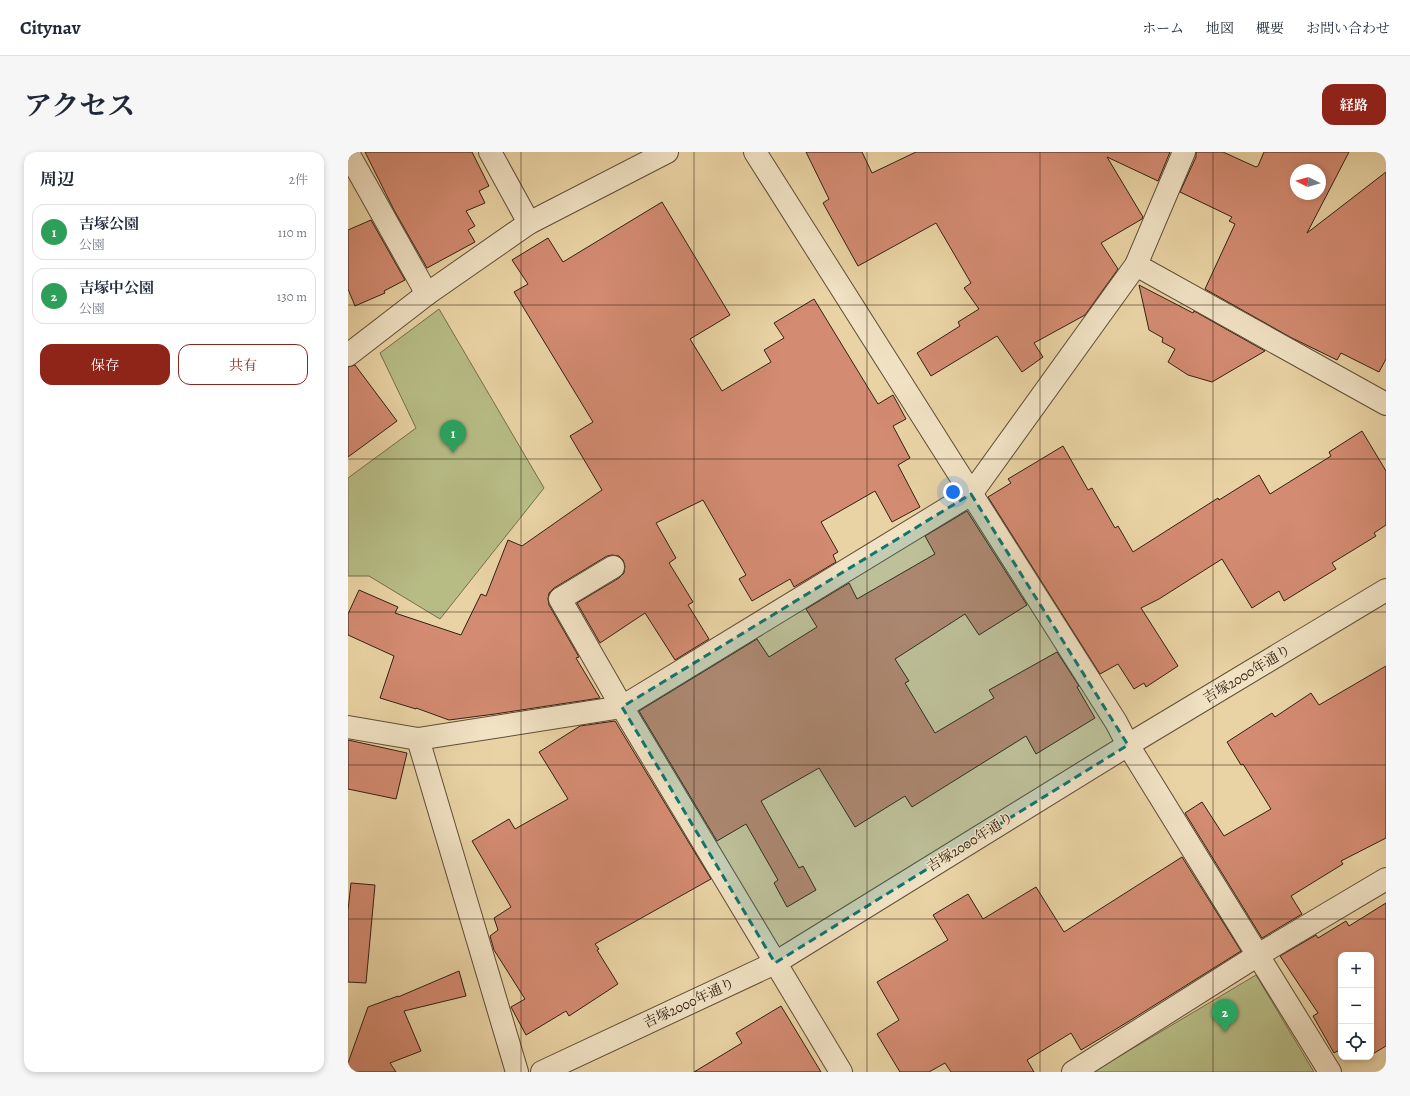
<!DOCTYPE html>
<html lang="ja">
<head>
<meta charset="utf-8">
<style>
  :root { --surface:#fff; --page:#f6f6f7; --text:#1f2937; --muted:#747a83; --line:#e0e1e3; --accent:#8f2418 }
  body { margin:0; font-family:Alegreya,"Noto Serif JP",serif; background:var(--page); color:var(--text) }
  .controls { position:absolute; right:12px; bottom:12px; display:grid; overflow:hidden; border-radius:8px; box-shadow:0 2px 6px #0003 }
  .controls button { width:36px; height:36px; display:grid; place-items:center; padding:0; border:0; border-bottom:1px solid var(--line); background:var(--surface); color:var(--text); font:20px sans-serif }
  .compass { position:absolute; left:942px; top:12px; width:36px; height:36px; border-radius:50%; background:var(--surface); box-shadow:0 2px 6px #0003; rotate:276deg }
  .you { position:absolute; left:605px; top:340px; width:14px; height:14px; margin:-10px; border:3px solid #fff; border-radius:50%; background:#1a73e8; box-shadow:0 0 0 6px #1a73e833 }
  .badge { display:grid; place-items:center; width:26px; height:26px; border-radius:50%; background:var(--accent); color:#fff; font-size:13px; font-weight:700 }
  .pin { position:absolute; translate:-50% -33px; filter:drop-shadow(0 1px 2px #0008) }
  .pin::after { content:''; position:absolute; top:21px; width:14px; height:12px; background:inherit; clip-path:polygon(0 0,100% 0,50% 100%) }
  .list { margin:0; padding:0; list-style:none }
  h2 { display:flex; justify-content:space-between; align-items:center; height:52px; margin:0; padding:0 16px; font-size:17px }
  h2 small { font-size:13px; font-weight:400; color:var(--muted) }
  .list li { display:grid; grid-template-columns:26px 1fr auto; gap:12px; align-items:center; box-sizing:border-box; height:56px; margin:0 8px 8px; padding:0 8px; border:1px solid var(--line); border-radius:12px }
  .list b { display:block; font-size:15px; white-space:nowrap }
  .list p { margin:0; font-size:13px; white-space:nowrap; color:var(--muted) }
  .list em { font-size:13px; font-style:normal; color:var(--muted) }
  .actions { display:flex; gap:8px; padding:12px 16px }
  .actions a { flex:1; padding:9px 0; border:1px solid var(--accent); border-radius:12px; text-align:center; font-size:14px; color:var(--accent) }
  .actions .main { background:var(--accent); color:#fff }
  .icon { flex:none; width:22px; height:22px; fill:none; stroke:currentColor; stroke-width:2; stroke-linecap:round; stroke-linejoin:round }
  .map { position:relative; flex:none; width:1038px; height:920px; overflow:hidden; border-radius:12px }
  header { display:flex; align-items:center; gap:24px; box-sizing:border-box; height:56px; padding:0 20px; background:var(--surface); border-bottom:1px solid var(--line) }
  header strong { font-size:19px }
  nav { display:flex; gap:22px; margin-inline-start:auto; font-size:14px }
  .intro { display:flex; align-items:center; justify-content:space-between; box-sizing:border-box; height:96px; padding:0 24px }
  h1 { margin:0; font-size:28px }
  .button { padding:10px 18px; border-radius:12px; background:var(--accent); color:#fff; font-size:14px; font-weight:700 }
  main { display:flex; gap:24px; padding:0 24px }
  aside { flex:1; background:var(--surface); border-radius:12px; box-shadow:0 2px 6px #0003 }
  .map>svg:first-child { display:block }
  .green { fill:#b7bc85; stroke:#756e4c }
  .building { fill:#d38b71; stroke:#332013; fill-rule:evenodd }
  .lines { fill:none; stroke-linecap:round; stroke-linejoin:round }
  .minor-casing { stroke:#604d37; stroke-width:24 }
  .minor { stroke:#f1e2c4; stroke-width:22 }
  .marked { fill:#0f766e; fill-opacity:0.2; stroke:#0f766e; stroke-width:3; stroke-dasharray:8 5; stroke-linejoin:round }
  .grid { fill:none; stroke:#332013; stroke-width:1; stroke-opacity:0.55 }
  .labels { text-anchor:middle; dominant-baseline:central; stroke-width:3; stroke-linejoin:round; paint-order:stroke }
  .street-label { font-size:14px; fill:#332013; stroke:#f1e2c4 }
</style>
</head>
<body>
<header>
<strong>Citynav</strong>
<nav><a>ホーム</a><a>地図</a><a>概要</a><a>お問い合わせ</a></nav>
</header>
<div class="intro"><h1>アクセス</h1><a class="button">経路</a></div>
<main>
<aside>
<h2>周辺<small>2件</small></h2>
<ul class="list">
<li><span class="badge" style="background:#2e9e5b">1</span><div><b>吉塚公園</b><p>公園</p></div><em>110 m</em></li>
<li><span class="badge" style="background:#2e9e5b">2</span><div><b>吉塚中公園</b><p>公園</p></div><em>130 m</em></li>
</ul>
<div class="actions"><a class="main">保存</a><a>共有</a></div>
</aside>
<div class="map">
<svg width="1038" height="920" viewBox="0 0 1038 920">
  <rect width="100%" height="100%" fill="#e9d3a4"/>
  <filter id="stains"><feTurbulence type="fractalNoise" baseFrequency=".005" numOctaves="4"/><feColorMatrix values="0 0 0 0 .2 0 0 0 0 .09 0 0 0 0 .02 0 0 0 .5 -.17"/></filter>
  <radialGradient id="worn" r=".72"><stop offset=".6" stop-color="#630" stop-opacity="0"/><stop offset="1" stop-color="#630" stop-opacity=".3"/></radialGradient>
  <g class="green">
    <path d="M91,157l105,179 -104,131 -71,-43h-21v-98l68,-50 -36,-75z"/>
    <path d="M908,823l58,97h-221z"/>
  </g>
  <g class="building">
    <path d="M17,0h107l17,34 -10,5 6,12 -19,8 9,15 -7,4 7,12 -48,26 -33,-58z"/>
    <path d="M458,0h56l10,21 44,-21h254l-12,29 -51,-24 36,60 -1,2 -41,24 17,26 -33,46 -51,28 9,14 -21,15 -25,-36 -66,40 -14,-23 43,-27 -2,-4 21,-13 -15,-21 7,-5 -35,-60 -78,43 -35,-63 6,-4z"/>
    <path d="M848,0h27l33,15 2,-1 6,-14h85l-42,81 79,-61v187l-7,13 -38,-19 -4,7 -47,-23 -85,-48 30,-65 -6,-3 3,-4 -52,-25 16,-35zM948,18h24v24h-24z"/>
    <path d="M314,50l68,113 -40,24 32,52 49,-29 -7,-12 20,-12 -10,-15 40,-24 64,105 15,-9 13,24 -13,7 17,32 -12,7 22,42 -28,15 -17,-31 -54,31 17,30 -5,3 3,7 -42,25 -4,-8 -38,22 -13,-22 7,-4 -43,-75 -47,23 20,35 -7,5 24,39 -5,3 21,34 -34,21 -30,-47 -45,30 -23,-40 42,-25 5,-5 1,-7 -2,-6 -4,-4 -7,-1 -5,1 -53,32 -5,5 -1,6 1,6 30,52 -3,1 24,40 -105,16 -46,6 -33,-12v1l-36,-11 14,-42 -46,-21v-21l11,-24 39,17 -3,6 66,22 20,-41 5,2 22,-56 14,6 80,-56 -32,-54 23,-14 -79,-130 14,-8 -16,-24 36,-22 15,24z"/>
    <path d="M23,68l34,60 -21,11 1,2 -30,13 -7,-17v-59z"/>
    <path d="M791,133l54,28 1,-2 71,40 -53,31 -24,-7 -20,-13 7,-13 -13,-7 1,-4 -14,-8z"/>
    <path d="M7,213l42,56 -49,36v-90z"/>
    <path d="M1014,279l24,40v54l-12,8 2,3 -44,27 4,6 -52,32 -5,-10 -27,17 -30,-49 -63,40 -18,9 37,58 -32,21 -2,-4 -10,6 -16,-25 -18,10 -112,-177 23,-14 -3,-4 55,-33 25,44 4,-2 23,40 3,-2 15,26 85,-54 1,2 40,-25 11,19 61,-38 -2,-4z"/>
    <path d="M619,359l60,94 -48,30 -14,-21 -70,45 14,22 -4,2 30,50 59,-35 -5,-8 68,-38 22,34 -2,1 18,31 -59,36 -10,-18 -114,71 -7,-11 -50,31 -36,-59 -58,33 38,67 4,-2 13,24 -29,17 -13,-24 4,-3 -32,-56 -29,17 -78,-130 118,-72 12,18 48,-30 -11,-18 43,-26 8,16 78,-45 -10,-18z"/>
    <path d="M1038,514v172l-45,23 2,3 -52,32 11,18 -40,24 -77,-125 17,-11 22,34 47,-27 -28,-45 -2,1 -14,-23 45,-29 3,4 36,-24 8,12z"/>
    <path d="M267,569l96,158 -116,65 4,5 -2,1 21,34 -49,32 -3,-5 -40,24 -15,-28 14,-8 -31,-49 -4,-14 8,-6 -4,-12 17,-11 -39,-66 37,-22 6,10 53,-30 -29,-47 41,-26z"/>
    <path d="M0,588l59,13 -11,46 -48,-10z"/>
    <path d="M834,705l59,94 -115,72 -45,27 -10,-17 -44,27 7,12h-83l-6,-9 -16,9h-29l-23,-38 22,-14 -22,-38 71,-42 -15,-25 35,-21 15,25 53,-32 28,45z"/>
    <path d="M3,731l24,2 -9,98 -18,-1v-72z"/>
    <path d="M1038,751v143l-15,9v-100h-30v94l-7,4 -21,-37 5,-3 -38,-57 36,-21 2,3 28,-17 3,5z"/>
    <path d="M111,819l7,25 -62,15 17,40 -31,12 6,9h-48v-9l20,-56 30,-11v1z"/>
    <path d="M433,854l40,66h-127l48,-29 -6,-10z"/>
  </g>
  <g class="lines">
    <defs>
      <g id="minor">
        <path d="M142,0l39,71"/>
        <path d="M407,0l361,570 12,23 202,327"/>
        <path d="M0,1l79,141"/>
        <path d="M788,113l250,139"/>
        <path d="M0,203l79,-61 102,-71 138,-71"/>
        <path d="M265,415l-53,32 62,108 219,365"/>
        <path d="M0,575l70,12 204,-32 349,-213 165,-229 48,-113"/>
        <path d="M70,587l99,333"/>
        <path d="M194,920l233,-109 353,-218 258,-155"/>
        <path d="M725,920l185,-117 128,-76"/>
      </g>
    </defs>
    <use href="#minor" class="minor-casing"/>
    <use href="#minor" class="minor"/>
  </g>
  <path class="marked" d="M623,342l157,251 -353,218 -153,-256z"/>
  <path class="grid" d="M173,0v920M346,0v920M519,0v920M692,0v920M865,0v920M0,153h1038M0,307h1038M0,460h1038M0,613h1038M0,767h1038"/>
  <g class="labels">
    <g class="street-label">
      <text transform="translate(899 522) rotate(-31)">吉塚2000年通り</text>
      <text transform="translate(622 690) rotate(-32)">吉塚2000年通り</text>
      <text transform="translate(341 851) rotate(-25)">吉塚2000年通り</text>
    </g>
  </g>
  <rect width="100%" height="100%" filter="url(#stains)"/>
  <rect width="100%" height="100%" fill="url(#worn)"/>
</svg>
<div class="controls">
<button>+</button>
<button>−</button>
<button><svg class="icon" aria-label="locate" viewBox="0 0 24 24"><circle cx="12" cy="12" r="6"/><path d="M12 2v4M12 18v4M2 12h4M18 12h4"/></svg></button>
</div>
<svg class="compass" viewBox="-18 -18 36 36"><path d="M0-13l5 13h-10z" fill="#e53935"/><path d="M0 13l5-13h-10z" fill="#747a83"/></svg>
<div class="you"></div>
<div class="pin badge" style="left:105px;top:301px;background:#2e9e5b">1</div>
<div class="pin badge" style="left:877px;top:880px;background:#2e9e5b">2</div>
</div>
</main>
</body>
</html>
